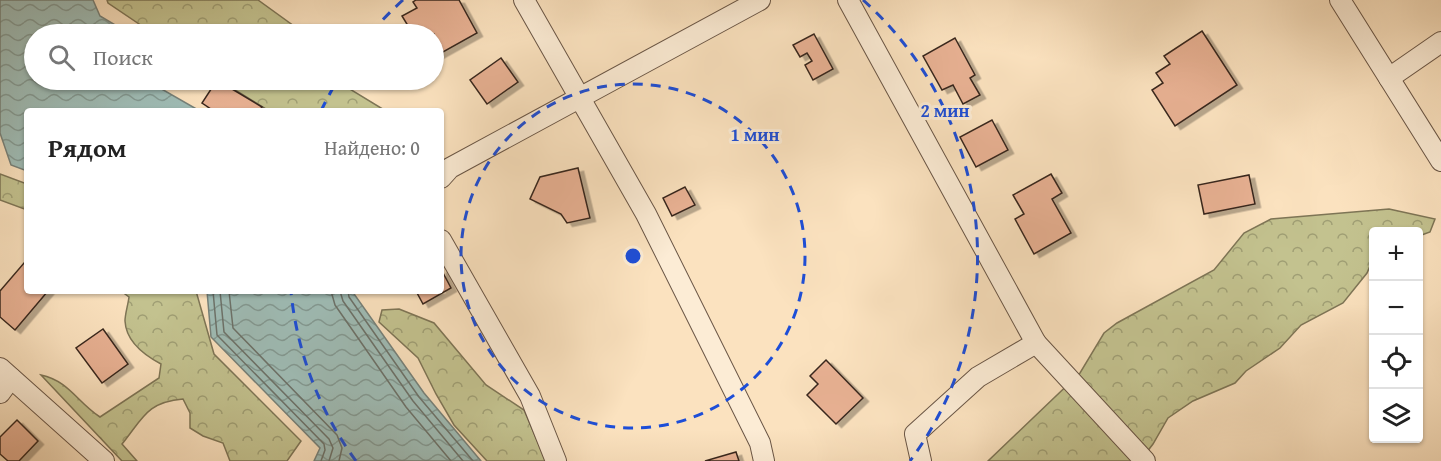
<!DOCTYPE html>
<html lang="ru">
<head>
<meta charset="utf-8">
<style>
  :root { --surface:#fff; --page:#f2f2f2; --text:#222; --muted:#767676; --line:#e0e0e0 }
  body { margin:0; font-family:"Gentium Book Plus",serif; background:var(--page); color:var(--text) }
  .controls { position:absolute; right:18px; bottom:18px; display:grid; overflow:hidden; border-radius:6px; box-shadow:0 2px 4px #0004 }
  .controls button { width:54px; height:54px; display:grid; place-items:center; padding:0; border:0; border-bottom:2px solid var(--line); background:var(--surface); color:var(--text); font:30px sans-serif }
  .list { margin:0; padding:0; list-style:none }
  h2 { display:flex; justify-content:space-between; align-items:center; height:78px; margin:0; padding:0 24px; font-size:26px }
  h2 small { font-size:20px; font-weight:400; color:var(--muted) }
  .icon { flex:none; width:33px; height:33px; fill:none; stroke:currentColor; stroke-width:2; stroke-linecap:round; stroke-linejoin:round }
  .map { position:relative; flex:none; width:1441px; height:461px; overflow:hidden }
  .search { position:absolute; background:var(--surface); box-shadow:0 2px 4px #0004; left:24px; top:24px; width:420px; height:66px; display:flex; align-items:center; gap:15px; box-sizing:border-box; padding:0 21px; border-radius:33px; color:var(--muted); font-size:22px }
  .panel { position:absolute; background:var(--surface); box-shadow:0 2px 4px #0004; left:24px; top:108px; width:420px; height:186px; border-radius:6px }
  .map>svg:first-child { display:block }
  .forest { fill:url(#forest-crowns); stroke:#7e7556; stroke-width:1.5 }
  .water { fill:url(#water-waves); stroke:#76817a; stroke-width:1.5 }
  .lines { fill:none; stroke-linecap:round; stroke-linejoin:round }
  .shore { stroke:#6c726a; stroke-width:1.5 }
  .building { fill:#e8b193; stroke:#39281e; stroke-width:1.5; filter:url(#shadow) }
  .minor-casing { stroke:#6a5646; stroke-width:22 }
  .minor { stroke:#fcecd5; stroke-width:20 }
  .ring { fill:none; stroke:#1d4ed8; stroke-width:3; stroke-dasharray:10 8 }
  .centre { fill:#1d4ed8; stroke:#fcecd5; stroke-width:3 }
  .ring-label { font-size:18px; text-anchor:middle; font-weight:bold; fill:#1d4ed8; stroke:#fcecd5; stroke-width:6; stroke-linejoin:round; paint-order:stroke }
</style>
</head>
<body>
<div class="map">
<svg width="1441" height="461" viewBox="0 0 1441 461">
  <defs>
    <pattern id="forest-crowns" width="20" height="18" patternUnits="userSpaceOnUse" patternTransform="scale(1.5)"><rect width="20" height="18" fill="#c3c28f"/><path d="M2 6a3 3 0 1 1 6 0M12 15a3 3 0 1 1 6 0" fill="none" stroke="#9f9e74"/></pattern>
    <pattern id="water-waves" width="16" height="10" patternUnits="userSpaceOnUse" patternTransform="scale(1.5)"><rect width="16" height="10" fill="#9fbdb7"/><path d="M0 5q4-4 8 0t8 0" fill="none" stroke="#839a94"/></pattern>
    <filter id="shadow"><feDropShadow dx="5.5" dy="3.5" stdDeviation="0" flood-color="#0004"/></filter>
  </defs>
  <rect width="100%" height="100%" fill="#fbe2bf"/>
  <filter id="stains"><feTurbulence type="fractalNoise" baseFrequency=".00333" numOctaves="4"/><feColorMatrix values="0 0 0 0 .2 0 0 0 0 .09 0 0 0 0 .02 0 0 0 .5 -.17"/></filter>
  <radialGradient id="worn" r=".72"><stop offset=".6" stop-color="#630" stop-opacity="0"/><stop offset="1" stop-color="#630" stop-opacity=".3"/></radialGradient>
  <g class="forest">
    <path d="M107,0h151l47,34h-151l-46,-31z"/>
    <path d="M219,80h122l7,8 38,23h-117z"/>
    <path d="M0,174l27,10v26l-27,-10z"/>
    <path d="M1389,209l46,10 -5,13 -11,4 -1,-5h-44l-1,28 -6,14 -24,30 -42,22 -21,23 -34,23 -11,12 -42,18 -25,17 -15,26 -13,17h-152l92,-88 24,-40 13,-10 97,-53 30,-37 27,-14z"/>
    <path d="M121,291h75l18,63 87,87 -14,20h-57l-7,-18 -20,-7 -13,-8v-15l-7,-14c-36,3 -40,19 -61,45l15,17h-15l-81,-86c28,6 36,27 59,42l59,-39 2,-14c-17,-9 -35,-22 -36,-43 0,-7 3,-16 4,-24z"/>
    <path d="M399,309l35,14 52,62 38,25 22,51h-59l-33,-36 -18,-31 -18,-36 -39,-36 3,-12z"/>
  </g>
  <g class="water">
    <path d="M0,0h93l7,16 22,13 -3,5h-85v46h112l54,31h-173v60l-16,-6 -11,-32z"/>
    <path d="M207,291h145l72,102 57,68h-167l6,-13 -109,-111z"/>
  </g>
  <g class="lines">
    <g class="shore">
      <path d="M213,291l4,44 107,109 1,6 -4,11"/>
      <path d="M220,291l4,41 105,107 4,9 -4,13"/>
      <path d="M229,291l4,37 104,107 5,13 -3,13"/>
      <path d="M331,291l4,14 71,102 45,54"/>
      <path d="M340,291l3,10 70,100 50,60"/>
      <path d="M348,291l1,6 70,100 54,64"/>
    </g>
  </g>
  <g class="building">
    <path d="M416,0h43l18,33 -43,24v-23h-21l-11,-18 15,-8 -4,-6z"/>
    <path d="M1202,31l35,54 -62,41 -23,-36 11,-7 -7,-10 14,-9 -6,-8z"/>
    <path d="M814,34l19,35 -20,11 -8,-15 7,-4 -5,-8 -7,4 -7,-12z"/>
    <path d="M955,38l20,37 -5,3 10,17 -17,9 -10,-19 -11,5 -19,-34z"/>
    <path d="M501,58l17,24 -31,22 -17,-24z"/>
    <path d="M217,80l45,27 -3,4h-45l-12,-8z"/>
    <path d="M992,120l16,30 -32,17 -16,-30z"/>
    <path d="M578,168l12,50 -23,5 -6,-9 -31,-15 10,-22z"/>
    <path d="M1051,174l11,19 -10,6 19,34 -37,21 -19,-35 9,-5 -11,-19z"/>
    <path d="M1249,175l6,29 -51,10 -6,-29z"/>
    <path d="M685,187l10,18 -23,11 -9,-18z"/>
    <path d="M24,263l3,3v25h21l-33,39 -15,-13v-26z"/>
    <path d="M441,269l10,19 -28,16 -7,-13h25z"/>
    <path d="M103,329l25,35 -26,19 -26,-35z"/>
    <path d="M826,360l37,38 -27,26 -29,-29 11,-11 -8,-8z"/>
    <path d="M17,420l21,21 -19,20h-11l-8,-7v-17z"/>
    <path d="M736,452l3,9h-34z"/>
  </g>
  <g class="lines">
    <defs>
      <g id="minor">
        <path d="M524,0l122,214 114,229 4,18"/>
        <path d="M848,0l188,343 -58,34 -63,57 6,27"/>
        <path d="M1340,0l101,161"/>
        <path d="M1389,78l52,-36"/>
        <path d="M441,178l9,-10 310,-168"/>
        <path d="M441,240l89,156 26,65"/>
        <path d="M1036,343l109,118"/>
        <path d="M0,368l104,93"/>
        <path d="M0,393l11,-15"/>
      </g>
    </defs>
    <use href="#minor" class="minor-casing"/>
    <use href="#minor" class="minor"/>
  </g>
  <g class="ring">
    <circle cx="633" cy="256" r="172"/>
    <path d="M356 461A344 344 0 0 1 291 292M321 111A344 344 0 0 1 337 81M371 33A344 344 0 0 1 403 0M863 0A344 344 0 0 1 910 461"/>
  </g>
  <circle cx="633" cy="256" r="9" class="centre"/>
  <g class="ring-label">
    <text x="945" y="117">2 мин</text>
    <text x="755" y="141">1 мин</text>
  </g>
  <rect width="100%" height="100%" filter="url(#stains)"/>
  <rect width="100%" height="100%" fill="url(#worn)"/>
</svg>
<div class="controls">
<button>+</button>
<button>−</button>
<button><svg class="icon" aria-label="locate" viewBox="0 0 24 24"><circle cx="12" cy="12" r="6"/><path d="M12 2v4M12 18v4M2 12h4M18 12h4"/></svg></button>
<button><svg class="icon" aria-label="layers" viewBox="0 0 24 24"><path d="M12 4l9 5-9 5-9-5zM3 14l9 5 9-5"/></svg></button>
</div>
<div class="search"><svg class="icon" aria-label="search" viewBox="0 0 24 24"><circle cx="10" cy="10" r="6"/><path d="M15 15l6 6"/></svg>Поиск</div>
<section class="panel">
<h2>Рядом<small>Найдено: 0</small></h2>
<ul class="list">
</ul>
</section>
</div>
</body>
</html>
